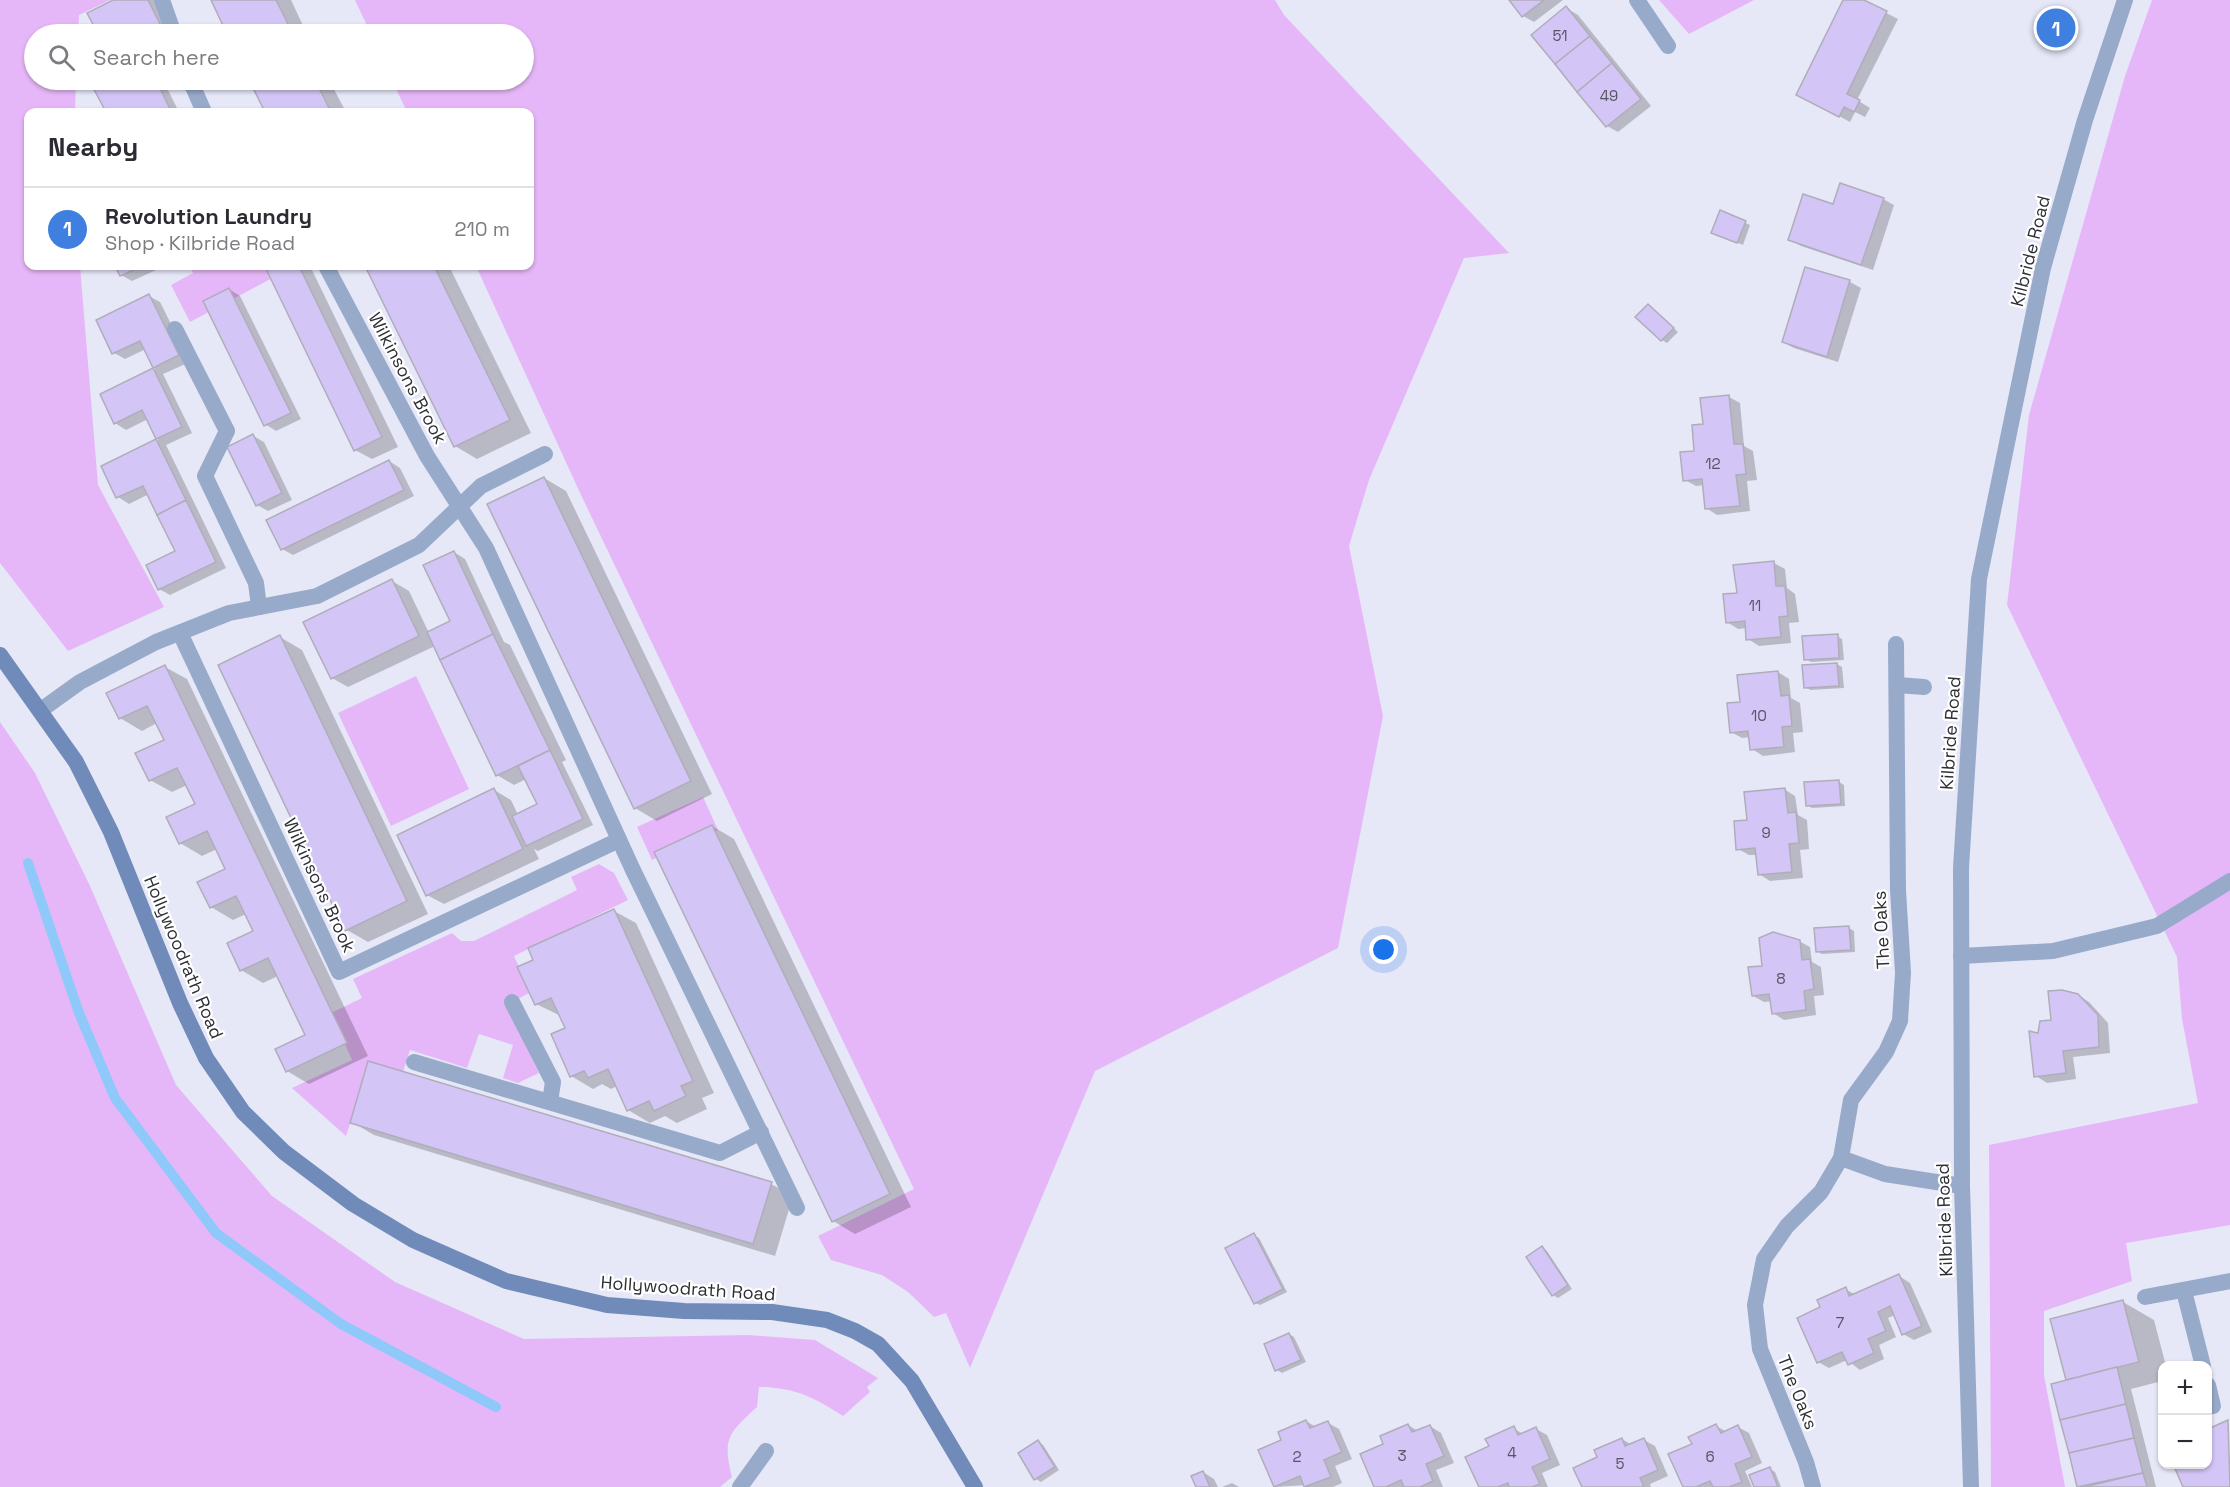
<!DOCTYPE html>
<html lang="en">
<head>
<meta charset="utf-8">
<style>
  :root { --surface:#fff; --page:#f7f7f7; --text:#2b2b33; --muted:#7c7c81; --line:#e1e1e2; --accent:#111827 }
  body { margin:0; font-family:"Space Grotesk",sans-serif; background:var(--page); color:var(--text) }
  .controls { position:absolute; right:18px; bottom:18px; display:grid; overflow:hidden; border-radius:12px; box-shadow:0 2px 4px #0004 }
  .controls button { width:54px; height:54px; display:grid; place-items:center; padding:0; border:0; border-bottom:2px solid var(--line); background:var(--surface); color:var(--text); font:30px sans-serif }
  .you { position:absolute; left:1384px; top:950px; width:21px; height:21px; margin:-15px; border:4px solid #fff; border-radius:50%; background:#1a73e8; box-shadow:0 0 0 9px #1a73e833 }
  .badge { display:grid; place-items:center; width:39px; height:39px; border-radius:50%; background:var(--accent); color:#fff; font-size:20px; font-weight:700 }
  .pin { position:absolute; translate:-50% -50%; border:3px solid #fff; box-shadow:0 2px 6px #0006 }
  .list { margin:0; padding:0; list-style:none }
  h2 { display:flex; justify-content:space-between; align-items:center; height:78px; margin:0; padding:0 24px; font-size:26px }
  h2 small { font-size:20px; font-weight:400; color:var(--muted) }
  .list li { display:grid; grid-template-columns:39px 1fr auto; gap:18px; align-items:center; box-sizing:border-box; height:84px; padding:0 24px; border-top:2px solid var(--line) }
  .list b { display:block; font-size:22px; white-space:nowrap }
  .list p { margin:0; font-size:20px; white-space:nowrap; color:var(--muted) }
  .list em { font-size:20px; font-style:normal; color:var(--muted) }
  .icon { flex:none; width:33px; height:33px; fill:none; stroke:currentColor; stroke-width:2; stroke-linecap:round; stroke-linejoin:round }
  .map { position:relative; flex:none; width:2230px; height:1487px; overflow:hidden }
  .search { position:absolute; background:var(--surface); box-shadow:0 2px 4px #0004; left:24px; top:24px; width:510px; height:66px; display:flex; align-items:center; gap:15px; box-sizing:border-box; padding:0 21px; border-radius:33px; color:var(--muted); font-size:22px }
  .panel { position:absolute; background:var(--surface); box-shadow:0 2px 4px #0004; left:24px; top:108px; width:510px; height:162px; border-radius:12px }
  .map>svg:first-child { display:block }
  .green { fill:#e6b7f8 }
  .shadow { fill:#0003 }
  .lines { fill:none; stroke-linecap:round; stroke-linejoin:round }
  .stream { stroke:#8ec9f9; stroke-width:10 }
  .building { fill:#d3c5f5; stroke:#b0adbb; stroke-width:1.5 }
  .service { stroke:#98aaca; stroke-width:16 }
  .minor { stroke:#98aaca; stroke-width:16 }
  .tertiary { stroke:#98aaca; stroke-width:16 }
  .secondary { stroke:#708bba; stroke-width:16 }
  .labels { text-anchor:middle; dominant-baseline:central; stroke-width:4.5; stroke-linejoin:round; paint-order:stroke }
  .number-label { font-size:15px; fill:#575464 }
  .street-label { font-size:18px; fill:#2e2f34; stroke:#fff }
</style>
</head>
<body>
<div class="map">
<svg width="2230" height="1487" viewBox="0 0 2230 1487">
  <rect width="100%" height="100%" fill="#e6e8f7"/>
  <g class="green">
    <path d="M0,0h110l-31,15 -1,19h-44v46h42l-1,32h-47v154h52l18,219 66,122 -96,44 -68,-88z"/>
    <path d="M355,0h920l9,15 225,238 -45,5 -95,222 -20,66 34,170 -45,232 -243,123 -125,297 -24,-55 -12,4 -26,-25 -26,-17 -51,-15 -13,-24 96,-47 -333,-694 -105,-229h54v-154h-123l-15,-32h132v-46h-153z"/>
    <path d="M1659,0h95l-65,34z"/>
    <path d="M2152,0h78v1225l-104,18 6,38 -88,30v64l21,112h-74l-2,-342 209,-42 -16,-84 -5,-62 -170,-352 22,-190 96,-339z"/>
    <path d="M190,266h105l-105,56 -19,-37 22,-12z"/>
    <path d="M416,676l53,113 -78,37 -53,-113z"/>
    <path d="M0,722l35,51 55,113 86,199 96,111 123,86 129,57 225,-4 66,5 63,38 -11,9 3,5 -27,24c-30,-19 -47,-28 -84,-29l-2,20c-28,26 -35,31 -25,70l-12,10h-720z"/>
    <path d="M703,797l15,33 -66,30 -15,-33z"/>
    <path d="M599,864l15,9 14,27 -114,56 17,36 -25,13 33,68 -21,10 -15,-5 10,-33 -34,-11 -12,34 -57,-18 -9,28 -33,-10 -22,68 -54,-48 60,-28 -21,-47 31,-15 -9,-19 99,-46 9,8h13l103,-51 -6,-13z"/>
  </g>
  <g class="shadow">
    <path d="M116,0h39l17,34h-73l-10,-21z"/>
    <path d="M212,0h79l16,34h-78z"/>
    <path d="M1511,0h52l-29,22 -11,-6z"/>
    <path d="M1844,0h17l37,19 -41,81 13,8 -5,9 -10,-5 -5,10 -41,-22z"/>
    <path d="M1566,8l12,7 73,91 -33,26 -11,-6z"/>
    <path d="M91,80h72l16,32h-72z"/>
    <path d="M251,80h78l17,32h-79z"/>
    <path d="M1883,199l11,6 -21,65 -72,-24 -11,-7 44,-33z"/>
    <path d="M1721,212l29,13 -7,20 -25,-10z"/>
    <path d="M117,266h48l-33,15 -11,-6z"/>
    <path d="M276,266h34l88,181 -26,12 -17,-9 -87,-180z"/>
    <path d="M367,266h82l82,167 -54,26 -22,-13z"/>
    <path d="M1806,269l44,13 11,6 -23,74 -44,-14 -11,-6z"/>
    <path d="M229,289l11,7 61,123 -25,12 -11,-7z"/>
    <path d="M149,296l11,6 30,60 -27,12 29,59 -26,12 60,123 -56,27 -11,-6 18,-37 -28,-58 -20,10 -11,-7 -15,-30 55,-27 -10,-21 -22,11 -11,-7 -13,-28 53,-26 -9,-20 -21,10 -11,-6z"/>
    <path d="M1648,305l30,27 -11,11 -5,-3z"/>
    <path d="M1729,397l11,6 4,43 9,5 4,29 -10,1 3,30 -33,4 -11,-7 -2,-23 -8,1 -11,-6 19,-55z"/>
    <path d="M253,436l11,6 28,58 -24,11 -11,-6z"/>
    <path d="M389,461l11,7 14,28 -121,59 -11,-6z"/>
    <path d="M544,478l22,13 146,303 -55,27 -22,-13z"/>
    <path d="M454,552l11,7 39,83 6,3 56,115 -4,2 31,63 -55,26 -4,-2 5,10 -95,45 -17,-9 67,-105 17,10 7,15 21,-10 -13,-26 -12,6 -17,-10 -62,-129 -87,41 -16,-9 60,-97 17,10 20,42 23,-11z"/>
    <path d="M1774,563l11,6 2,19 8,6 4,28 -10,1 2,20 -32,3 -11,-7 -1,-11 -9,1 -11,-7 11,-28z"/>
    <path d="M1837,636l5,3 2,21 -33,2 -5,-3z"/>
    <path d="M280,637l22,13 126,264 -60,28 -21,-12z"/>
    <path d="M1837,664l5,3 2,21 -33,2 -5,-2 -2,-22z"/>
    <path d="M165,667l22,12 181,377 -59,28 -22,-13 20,-35 -29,-60 -15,7 -22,-13 14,-39 -9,-17 -13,6 -22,-13 16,-37 -10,-21 -15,7 -22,-13 17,-39 -10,-19 -15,7 -22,-12 16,-40 -9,-17 -15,8 -22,-13z"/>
    <path d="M1778,672l11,7 2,19 9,5 3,29 -10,1 2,19 -32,4 -11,-7 -1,-12 -9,1 -11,-6 11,-28z"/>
    <path d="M1839,782l5,3 1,21 -33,2 -5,-3z"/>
    <path d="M1784,789l11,7 3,19 9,5 2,29 -9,1 3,28 -33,3 -11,-7 -2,-19h-8l-11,-6 11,-28z"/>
    <path d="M712,826l22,13 177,368 -56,27 -22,-13z"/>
    <path d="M614,911l22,12 78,170 -12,5 5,11 -30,14 -12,-7 -15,7 -22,-13 -11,-24 -6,3 -9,-5 -9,5 -22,-13 -4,-47 -6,-13 -25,-12 -1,-44z"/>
    <path d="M1849,928l5,3 1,21 -33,2 -5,-3z"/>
    <path d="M1799,941l11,6 2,15 9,5 3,28 -10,1 2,19 -32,5 -11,-7 -1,-12 -8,1 -11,-6 10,-29z"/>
    <path d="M2078,995l11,7 19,21 2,30 -37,4 3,22 -29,4 -11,-7 3,-42z"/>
    <path d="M352,1122l419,62 22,12 -18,60 -401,-121z"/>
    <path d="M1254,1235l5,3 28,54 -27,13 -5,-2z"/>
    <path d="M1542,1248l5,3 25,38 -14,9 -5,-3z"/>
    <path d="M1899,1276l11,7 22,49 -18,8 -11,-6 -8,-19 -7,3 8,19 -17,8 5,14 -24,11 -13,-10 -18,8 -11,-6 4,-54 23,-19 11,6z"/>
    <path d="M2123,1302l31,18 12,46h-4v15l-31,8 25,98h-78l-25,-102 14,-4 -15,-61z"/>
    <path d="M1289,1334l5,3 12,25 -24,11 -5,-3z"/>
    <path d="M1306,1421l10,6 12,-4 11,6 13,30 -17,7 7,17 -9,4h-27l-1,-2 -28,2 6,-46z"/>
    <path d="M2228,1422l2,65h-46l24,-23v-23l5,-3 -3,-8z"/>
    <path d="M1408,1425l10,6 12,-5 11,7 13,30 -18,7 7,17h-67l9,-42z"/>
    <path d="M1716,1426l11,6 11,-5 11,6 13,30 -17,8 7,16h-68l10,-42z"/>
    <path d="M1513,1428l10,6 13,-5 11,6 13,30 -18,8 6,14h-68l11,-40z"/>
    <path d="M1622,1439l10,6 12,-5 11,6 13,30 -18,8 1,3h-68l16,-29z"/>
    <path d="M1038,1442l5,3 16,25 -18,12 -5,-3 -16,-25z"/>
    <path d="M1770,1469l5,3 6,15h-25z"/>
    <path d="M1203,1472l11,7 4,8h-21z"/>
    <path d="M1232,1483l7,4h-17z"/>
  </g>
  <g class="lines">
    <path class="stream" d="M28,863l51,150 36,85 101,135 125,91 155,83"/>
  </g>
  <g class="building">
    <path d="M113,0h35l17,34h-67l-11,-21z"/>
    <path d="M211,0h65l17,34h-66z"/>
    <path d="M1509,0h35l-22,17z"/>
    <path d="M1843,0h21l23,11 -40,83 13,6 -6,12 -10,-5 -5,10 -43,-22z"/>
    <path d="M1566,6l24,30 -35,28 -24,-29z"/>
    <path d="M1590,36l22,27 -35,29 -22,-28z"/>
    <path d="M1612,63l29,36 -35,28 -29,-35z"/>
    <path d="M89,80h67l14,29 -6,3h-58z"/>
    <path d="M249,80h66l16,32h-66z"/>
    <path d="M1840,183l44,15 -23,67 -73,-25 15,-46 30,10z"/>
    <path d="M1720,210l26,11 -9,22 -26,-10z"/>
    <path d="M115,266h27l-22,10z"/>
    <path d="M273,266h26l83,171 -28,14 -88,-182z"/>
    <path d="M365,266h69l76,154 -56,27z"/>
    <path d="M1805,267l45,13 -23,77 -45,-15z"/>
    <path d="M229,288l62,125 -27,13 -61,-125z"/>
    <path d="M149,294l30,61 -26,13 -13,-27 -28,13 -16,-34z"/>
    <path d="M1648,304l26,24 -13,13 -26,-24z"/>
    <path d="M153,368l29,59 -26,12 -14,-29 -28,14 -14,-30z"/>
    <path d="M1729,395l5,49h9l3,30 -10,1 4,31 -35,3 -3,-30 -19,2 -3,-29 14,-1 -2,-26 11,-1 -3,-26z"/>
    <path d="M253,434l29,59 -26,13 -29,-59z"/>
    <path d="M156,439l30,61 -29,15 -14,-29 -27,12 -15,-32z"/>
    <path d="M389,460l15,30 -123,60 -15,-30z"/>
    <path d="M544,477l147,304 -57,28 -147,-305z"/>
    <path d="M186,500l30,62 -58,28 -12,-25 29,-14 -18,-36z"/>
    <path d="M454,551l39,83 -53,26 -13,-28 23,-11 -27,-56z"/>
    <path d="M1774,561l2,25h9l3,30 -9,1 2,20 -35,3 -1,-19 -19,2 -3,-29 14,-1 -4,-28z"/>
    <path d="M392,579l27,57 -88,43 -28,-57z"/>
    <path d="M493,634l57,116 -54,26 -56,-116z"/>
    <path d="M1838,634l1,24 -35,2 -2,-24z"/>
    <path d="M280,635l127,266 -62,30 -127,-266z"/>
    <path d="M1837,663l2,23 -35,2 -2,-23z"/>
    <path d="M165,665l182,378 -61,29 -11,-23 30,-14 -37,-77 -28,13 -13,-28 26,-12 -17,-35 -26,12 -13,-26 28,-13 -18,-38 -28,13 -13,-27 29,-13 -18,-36 -28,13 -14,-28 29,-13 -17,-34 -28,13 -13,-26z"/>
    <path d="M1778,671l3,25 8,-1 3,31 -10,1 2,20 -34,3 -2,-19 -18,2 -3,-30 13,-1 -3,-27z"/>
    <path d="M550,750l33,69 -57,27 -14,-30 25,-12 -19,-38z"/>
    <path d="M1839,780l2,24 -35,2 -2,-24z"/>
    <path d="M494,788l29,61 -97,47 -29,-61z"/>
    <path d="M1785,788l3,25 8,-1 3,31 -10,1 3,28 -34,3 -3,-27 -19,2 -2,-29 13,-1 -3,-28z"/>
    <path d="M712,825l178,369 -58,28 -178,-370z"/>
    <path d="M614,909l79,172 -12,5 5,10 -32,15 -5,-10 -22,10 -19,-42 -20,9 -4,-7 -14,6 -19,-43 14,-6 -14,-30 -16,7 -18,-38 16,-7 -5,-12z"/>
    <path d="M1849,926l2,24 -35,2 -2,-24z"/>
    <path d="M1773,932l27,8 2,20 8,-1 4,30 -10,2 2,19 -34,4 -3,-20 -17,2 -4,-29 14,-1 -3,-28z"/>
    <path d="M2062,990l16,4 20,21 1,32 -36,4 3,22 -32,4 -5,-46 9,2 2,-12 11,-1 -3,-29z"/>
    <path d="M368,1061l404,121 -19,62 -403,-121z"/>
    <path d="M1254,1233l29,56 -29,15 -29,-56z"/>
    <path d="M1542,1246l26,39 -16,11 -26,-39z"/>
    <path d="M1899,1274l23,52 -20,9 -12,-29 -12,6 8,19 -18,8 6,14 -26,12 -6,-13 -25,11 -20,-45 23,-11 -3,-7 29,-13 3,9z"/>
    <path d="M2123,1300l16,62 -73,18 -16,-61z"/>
    <path d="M1289,1333l12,27 -26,11 -11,-27z"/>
    <path d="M2117,1367l9,37 -66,16 -9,-36z"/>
    <path d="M2126,1404l8,34 -65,15 -9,-33z"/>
    <path d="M1306,1420l4,8 18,-7 14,31 -18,8 7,17 -27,10 -4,-11 -26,11 -16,-37 23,-10 -3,-8z"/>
    <path d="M2228,1420l2,67h-47l-10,-23h35v-25l3,-2 -3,-8z"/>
    <path d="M1408,1424l4,8 18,-7 14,31 -18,8 7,17 -13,6h-16l-3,-7 -15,7h-12l-14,-33 23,-10 -3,-8z"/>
    <path d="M1716,1424l5,9 17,-8 14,32 -17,7 7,18 -13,5h-16l-3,-6 -14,6h-13l-15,-33 24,-10 -4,-7z"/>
    <path d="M1514,1426l4,9 18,-8 14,32 -18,8 8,17 -8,3h-23l-1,-4 -10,4h-19l-14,-30 24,-11 -4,-7z"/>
    <path d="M1622,1438l3,8 19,-8 14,32 -18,8 4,9h-62l-9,-19 24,-11 -3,-7z"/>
    <path d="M2134,1438l9,35 -66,14 -8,-34z"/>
    <path d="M1038,1440l17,27 -21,13 -16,-27z"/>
    <path d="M1770,1467l8,20h-24l-5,-12z"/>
    <path d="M1203,1471l7,16h-14l-5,-11z"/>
    <path d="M2143,1473l4,14h-63z"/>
  </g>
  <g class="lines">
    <path class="service" d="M1961,956l92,-5 104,-25 73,-45"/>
    <g class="minor">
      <path d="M162,0l12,34"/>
      <path d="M1637,0l31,46"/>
      <path d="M190,80l14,32"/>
      <path d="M326,266l101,190 59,92 146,320 165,340"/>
      <path d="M175,329l52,102 -22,45 51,107 3,24"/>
      <path d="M180,633l159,339 280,-132"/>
      <path d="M1897,685l27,2"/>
      <path d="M41,710l39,-28 76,-40 73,-29 88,-17 102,-51 62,-59 64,-32"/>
      <path d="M512,1002l41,80 -3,20"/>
      <path d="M414,1062l306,91 41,-21"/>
      <path d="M1841,1158l10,-58 35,-48 14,-31 3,-48 -5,-83 -2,-246"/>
      <path d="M2184,1291l19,75"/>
      <path d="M2145,1297l85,-16"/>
      <path d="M2208,1385l5,21"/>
      <path d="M740,1487l26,-36"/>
      <path d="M1813,1487l-7,-25 -46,-113 -5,-44 9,-46 23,-33 34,-34 20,-34 44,16 77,12"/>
    </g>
    <path class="tertiary" d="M1971,1487l-9,-301 -1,-318 18,-289 64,-311 42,-148 40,-120"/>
    <path class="secondary" d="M0,655l76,107 35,70 69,171 26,55 37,54 41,40 69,52 60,36 93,41 101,24 77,6 88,1 55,8 28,11 23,13 34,37 63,106"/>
  </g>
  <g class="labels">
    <g class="number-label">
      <text x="1560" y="35">51</text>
      <text x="1609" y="95">49</text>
      <text x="1713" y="463">12</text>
      <text x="1755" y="605">11</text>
      <text x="1759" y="715">10</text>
      <text x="1766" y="832">9</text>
      <text x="1781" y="978">8</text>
      <text x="1840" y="1322">7</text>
      <text x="1512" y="1452">4</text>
      <text x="1402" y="1455">3</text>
      <text x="1297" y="1456">2</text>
      <text x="1710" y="1456">6</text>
      <text x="1620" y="1463">5</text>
    </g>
    <g class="street-label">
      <text transform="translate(2030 251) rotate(-76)">Kilbride Road</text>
      <text transform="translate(408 378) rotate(62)">Wilkinsons Brook</text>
      <text transform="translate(1950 733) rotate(-86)">Kilbride Road</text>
      <text transform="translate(320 885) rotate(65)">Wilkinsons Brook</text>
      <text transform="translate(1881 930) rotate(-93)">The Oaks</text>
      <text transform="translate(184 957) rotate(67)">Hollywoodrath Road</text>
      <text transform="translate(1944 1220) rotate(-92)">Kilbride Road</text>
      <text transform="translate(688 1288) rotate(4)">Hollywoodrath Road</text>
      <text transform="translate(1798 1392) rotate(68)">The Oaks</text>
    </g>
  </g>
</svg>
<div class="controls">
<button>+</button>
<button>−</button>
</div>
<div class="you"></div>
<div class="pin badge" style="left:2056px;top:28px;background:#3f7fe0">1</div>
<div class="search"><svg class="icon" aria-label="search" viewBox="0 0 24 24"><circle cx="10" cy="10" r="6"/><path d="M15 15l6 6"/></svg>Search here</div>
<section class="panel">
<h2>Nearby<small></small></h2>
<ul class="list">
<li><span class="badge" style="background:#3f7fe0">1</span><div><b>Revolution Laundry</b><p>Shop · Kilbride Road</p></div><em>210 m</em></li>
</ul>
</section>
</div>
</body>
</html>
